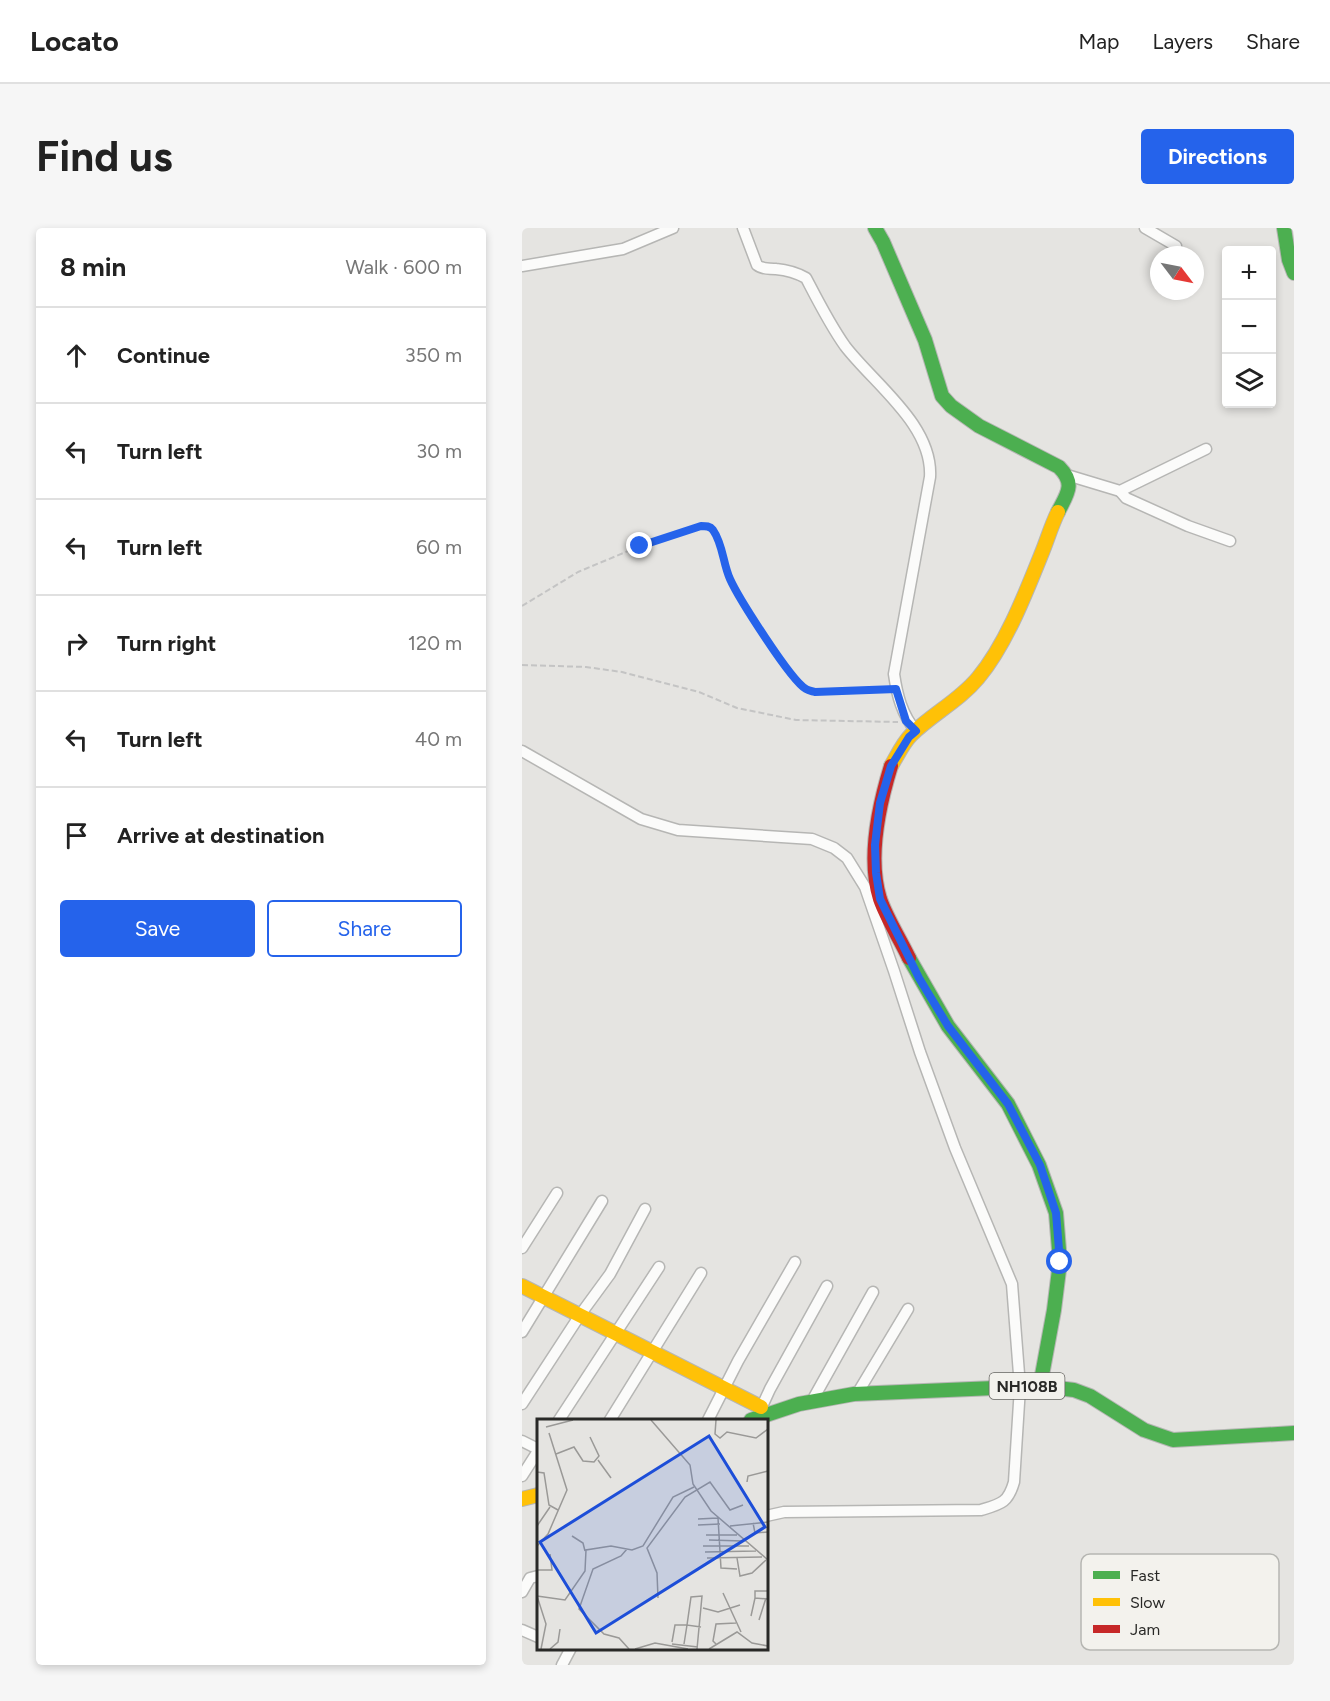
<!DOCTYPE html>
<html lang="en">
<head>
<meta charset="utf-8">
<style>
  :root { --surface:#fff; --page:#f6f6f6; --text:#222; --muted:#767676; --line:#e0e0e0; --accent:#2563eb }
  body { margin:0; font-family:Figtree,sans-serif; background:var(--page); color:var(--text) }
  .controls { position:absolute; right:18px; top:18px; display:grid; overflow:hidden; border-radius:6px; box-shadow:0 3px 9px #0003 }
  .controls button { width:54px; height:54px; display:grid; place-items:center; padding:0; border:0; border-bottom:2px solid var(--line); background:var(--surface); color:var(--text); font:30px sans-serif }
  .compass { position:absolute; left:628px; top:18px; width:54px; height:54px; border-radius:50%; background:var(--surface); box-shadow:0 3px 9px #0003; rotate:122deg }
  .stop { position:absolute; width:18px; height:18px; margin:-14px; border:4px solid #2563eb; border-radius:50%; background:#fff }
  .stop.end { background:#2563eb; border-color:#fff; box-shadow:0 2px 6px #0008 }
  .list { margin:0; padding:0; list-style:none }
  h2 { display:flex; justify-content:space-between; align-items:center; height:78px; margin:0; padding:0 24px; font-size:26px }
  h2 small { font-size:20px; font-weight:400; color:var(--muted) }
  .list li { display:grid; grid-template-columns:39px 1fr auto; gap:18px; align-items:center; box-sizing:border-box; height:96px; padding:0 24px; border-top:2px solid var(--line) }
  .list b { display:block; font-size:22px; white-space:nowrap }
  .list em { font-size:20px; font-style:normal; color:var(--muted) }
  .actions { display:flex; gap:12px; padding:18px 24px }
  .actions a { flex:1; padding:14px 0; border:2px solid var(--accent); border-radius:6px; text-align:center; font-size:21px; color:var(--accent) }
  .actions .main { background:var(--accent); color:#fff }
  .icon { flex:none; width:33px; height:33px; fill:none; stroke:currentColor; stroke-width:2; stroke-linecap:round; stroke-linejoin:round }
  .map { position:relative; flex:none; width:772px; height:1437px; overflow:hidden; border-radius:6px }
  header { display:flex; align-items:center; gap:36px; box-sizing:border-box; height:84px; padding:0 30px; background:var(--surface); border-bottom:2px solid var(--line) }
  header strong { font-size:28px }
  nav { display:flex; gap:33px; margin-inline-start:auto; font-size:21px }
  .intro { display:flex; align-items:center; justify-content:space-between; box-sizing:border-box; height:144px; padding:0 36px }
  h1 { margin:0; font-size:42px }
  .button { padding:15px 27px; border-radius:6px; background:var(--accent); color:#fff; font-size:21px; font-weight:700 }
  main { display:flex; gap:36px; padding:0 36px }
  aside { flex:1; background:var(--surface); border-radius:6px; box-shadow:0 3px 9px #0003 }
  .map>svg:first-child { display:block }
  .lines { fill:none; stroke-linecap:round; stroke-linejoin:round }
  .street-casing { stroke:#b6b6b4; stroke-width:13 }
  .fast-casing { stroke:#b6b6b4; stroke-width:16 }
  .slow-casing { stroke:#b6b6b4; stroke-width:16 }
  .jam-casing { stroke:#b6b6b4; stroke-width:16 }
  .path { stroke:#c4c4c4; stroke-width:2; stroke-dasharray:6 3; stroke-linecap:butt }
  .street { stroke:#fbfbfa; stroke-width:10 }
  .fast { stroke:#4caf50; stroke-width:14 }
  .slow { stroke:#ffc107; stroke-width:14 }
  .jam { stroke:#c62828; stroke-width:14 }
  .route { stroke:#2563eb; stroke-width:8 }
  .labels { text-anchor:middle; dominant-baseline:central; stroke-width:4.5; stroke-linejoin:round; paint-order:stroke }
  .shield { fill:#f3f2ed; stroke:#666562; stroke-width:1.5 }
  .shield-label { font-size:16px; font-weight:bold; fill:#292927 }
  .inset-road { fill:none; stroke:#9a9997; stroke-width:1.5 }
  .view { fill:#1d4ed8; fill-opacity:0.15; stroke:#1d4ed8; stroke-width:3 }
  .inset-edge { fill:none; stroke:#292927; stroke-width:3 }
  .key { fill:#f3f2ed; stroke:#b6b6b2; stroke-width:1.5 }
  .key-label { font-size:16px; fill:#292927 }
</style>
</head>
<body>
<header>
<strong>Locato</strong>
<nav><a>Map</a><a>Layers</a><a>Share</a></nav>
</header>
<div class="intro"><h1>Find us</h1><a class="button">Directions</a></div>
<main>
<aside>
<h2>8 min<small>Walk · 600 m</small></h2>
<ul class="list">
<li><svg class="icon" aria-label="ahead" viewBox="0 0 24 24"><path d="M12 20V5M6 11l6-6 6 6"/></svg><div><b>Continue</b></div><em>350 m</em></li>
<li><svg class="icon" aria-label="left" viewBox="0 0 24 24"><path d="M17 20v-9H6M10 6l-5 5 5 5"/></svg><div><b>Turn left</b></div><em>30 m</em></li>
<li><svg class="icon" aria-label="left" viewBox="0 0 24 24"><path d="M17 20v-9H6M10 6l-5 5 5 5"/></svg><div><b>Turn left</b></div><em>60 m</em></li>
<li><svg class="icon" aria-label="right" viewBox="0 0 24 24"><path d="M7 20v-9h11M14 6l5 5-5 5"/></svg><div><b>Turn right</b></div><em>120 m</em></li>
<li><svg class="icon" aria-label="left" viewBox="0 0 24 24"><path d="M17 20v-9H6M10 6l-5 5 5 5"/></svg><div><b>Turn left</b></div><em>40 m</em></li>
<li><svg class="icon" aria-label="arrive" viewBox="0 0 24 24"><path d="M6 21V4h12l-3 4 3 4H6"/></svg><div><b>Arrive at destination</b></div></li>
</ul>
<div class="actions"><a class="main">Save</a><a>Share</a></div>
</aside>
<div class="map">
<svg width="772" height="1437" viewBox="0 0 772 1437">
  <rect width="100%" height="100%" fill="#e5e4e1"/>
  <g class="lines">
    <defs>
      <g id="street">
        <path d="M221,0l14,37c6,5 12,3 19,4 11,1 21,4 30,9 12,23 24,47 39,68 29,38 88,79 85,131l-36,197c3,21 8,41 22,57"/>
        <path d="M623,0l31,18"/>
        <path d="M0,38l101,-17 50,-21"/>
        <path d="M545,247l53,16 86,-42"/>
        <path d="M598,263l6,7 62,28 42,15"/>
        <path d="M0,523l119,68 37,11 134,9 22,9 13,10 18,29 29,84 26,81 35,96 57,136 8,103 -6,95c-6,21 -13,22 -33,28l-197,2 -18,4"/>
        <path d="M0,1020l35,-55"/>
        <path d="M0,1104l80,-131"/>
        <path d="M335,1166l51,-85"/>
        <path d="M290,1173l61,-109"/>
        <path d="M0,1176l58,-89 30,-41 35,-65"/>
        <path d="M237,1185l11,-24 57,-103"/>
        <path d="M37,1192l100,-153"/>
        <path d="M88,1192l91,-147"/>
        <path d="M186,1192l30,-59 57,-99"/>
        <path d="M0,1213l16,8"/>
        <path d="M0,1248l16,-25"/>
        <path d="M0,1364l8,-14 8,-2"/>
        <path d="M0,1402l16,7"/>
        <path d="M40,1437l9,-17"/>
      </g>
      <g id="fast">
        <path d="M353,0l8,14 42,98 17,56 9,10 28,20 80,41c17,17 8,27 -1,45"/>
        <path d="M762,0l5,32 5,13"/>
        <path d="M387,730l39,68 60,78 31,61 17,48 4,49 -6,48 -14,76"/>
        <path d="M229,1192l48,-16 55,-10 186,-8 34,4 16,6 54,34 29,10 121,-7"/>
      </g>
      <g id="slow">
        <path d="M369,538c6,-10 12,-23 20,-31 21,-21 48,-34 67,-57 27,-32 47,-83 63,-123 6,-14 10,-29 17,-43"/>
        <path d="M0,1058l239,121"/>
        <path d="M0,1271l16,-4"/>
      </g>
      <path id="jam" d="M369,538c-12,39 -24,92 -11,133 7,20 20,40 29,59"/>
    </defs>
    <use href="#street" class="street-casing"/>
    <use href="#fast" class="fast-casing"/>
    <use href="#slow" class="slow-casing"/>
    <use href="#jam" class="jam-casing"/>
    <g class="path">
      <path d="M0,378l56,-34 62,-26 61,-20c5,0 9,0 12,4 10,14 10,34 17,49 8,18 61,102 76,110 3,2 6,2 9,3l71,-3"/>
      <path d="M0,437l64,2 36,5 77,20 38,16 59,12 102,2"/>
    </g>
    <use href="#street" class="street"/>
    <use href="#fast" class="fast"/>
    <use href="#slow" class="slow"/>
    <use href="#jam" class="jam"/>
  </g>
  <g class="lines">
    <path class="route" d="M118,318l61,-20c5,0 9,0 12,4 10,14 10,34 17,49 8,18 61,102 76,110 3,2 6,2 9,3l81,-3 10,32 10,10 -7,6 -18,29 -11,37 -5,42 1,28 4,26 39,79 29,48 60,78 32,61 16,48 4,49"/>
  </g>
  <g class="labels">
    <rect class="shield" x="467.5" y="1145" width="75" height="26" rx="4.5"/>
    <g class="shield-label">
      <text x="505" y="1158">NH108B</text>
    </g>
  </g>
  <g transform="translate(15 1191)">
    <rect width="231" height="231" fill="#e5e4e1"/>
    <path class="inset-road" d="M114,1l39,45 3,19 18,27 57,49M179,1l-1,14 5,4 7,-6 29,6 12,-9M9,8l27,-7M19,35l18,-7 9,14 11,1 5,-6 -9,-19M61,41l13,18M0,53l7,1 5,32 9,5M210,63l1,-6 20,-5M181,99l3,50 16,1M161,100l20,-1M216,104l2,10 13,-1M161,106l22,-1M0,107l13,-19M193,107l38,-4M169,116h31M35,117l11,7 2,8M172,121l34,1M0,127l11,-12 19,-44 -18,-57M166,127h46M90,130l-6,7 -28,13 -14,40 25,25 15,4 10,11M168,133l51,-1M170,139l55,-1M200,139l3,18 12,-3 14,-13M0,151h15l-2,-16M186,174l18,39M0,177l28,4 20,-29 1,-21 25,-4 21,4 11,-4 30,-49 21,-10M0,177l9,28 -5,25M121,179l-1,-25 -10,-25 38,-51 25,-15 20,28 13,-5M218,179v-7h13M166,189l15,4 22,-7M214,197l4,-18 13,1M222,201l7,-22M135,223l3,-17h12l4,-28 11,-1 -5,53M135,225l26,3M147,225l3,-19 14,2M179,225l-3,-3 3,-17 20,-1M13,230l8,-7 2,-13M98,230l20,-6 33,6M172,230l28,-17 15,11 16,3"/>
    <path class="view" d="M172,17l56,91 -169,106 -56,-91z"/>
    <rect width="231" height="231" class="inset-edge"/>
  </g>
  <rect x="559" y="1326" width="198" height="96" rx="9" class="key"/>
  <rect x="571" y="1343" width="27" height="8" fill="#4caf50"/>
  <rect x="571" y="1370" width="27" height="8" fill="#ffc107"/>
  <rect x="571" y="1397" width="27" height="8" fill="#c62828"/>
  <g class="key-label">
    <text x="608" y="1353">Fast</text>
    <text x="608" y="1380">Slow</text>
    <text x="608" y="1407">Jam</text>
  </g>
</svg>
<div class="controls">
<button>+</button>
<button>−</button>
<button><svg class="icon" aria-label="layers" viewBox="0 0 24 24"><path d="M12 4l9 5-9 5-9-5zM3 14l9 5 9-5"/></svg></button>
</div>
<svg class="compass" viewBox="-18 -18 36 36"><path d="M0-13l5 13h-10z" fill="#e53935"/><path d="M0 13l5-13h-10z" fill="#767676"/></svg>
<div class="stop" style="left:538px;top:1034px"></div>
<div class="stop end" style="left:118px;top:318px"></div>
</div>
</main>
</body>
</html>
